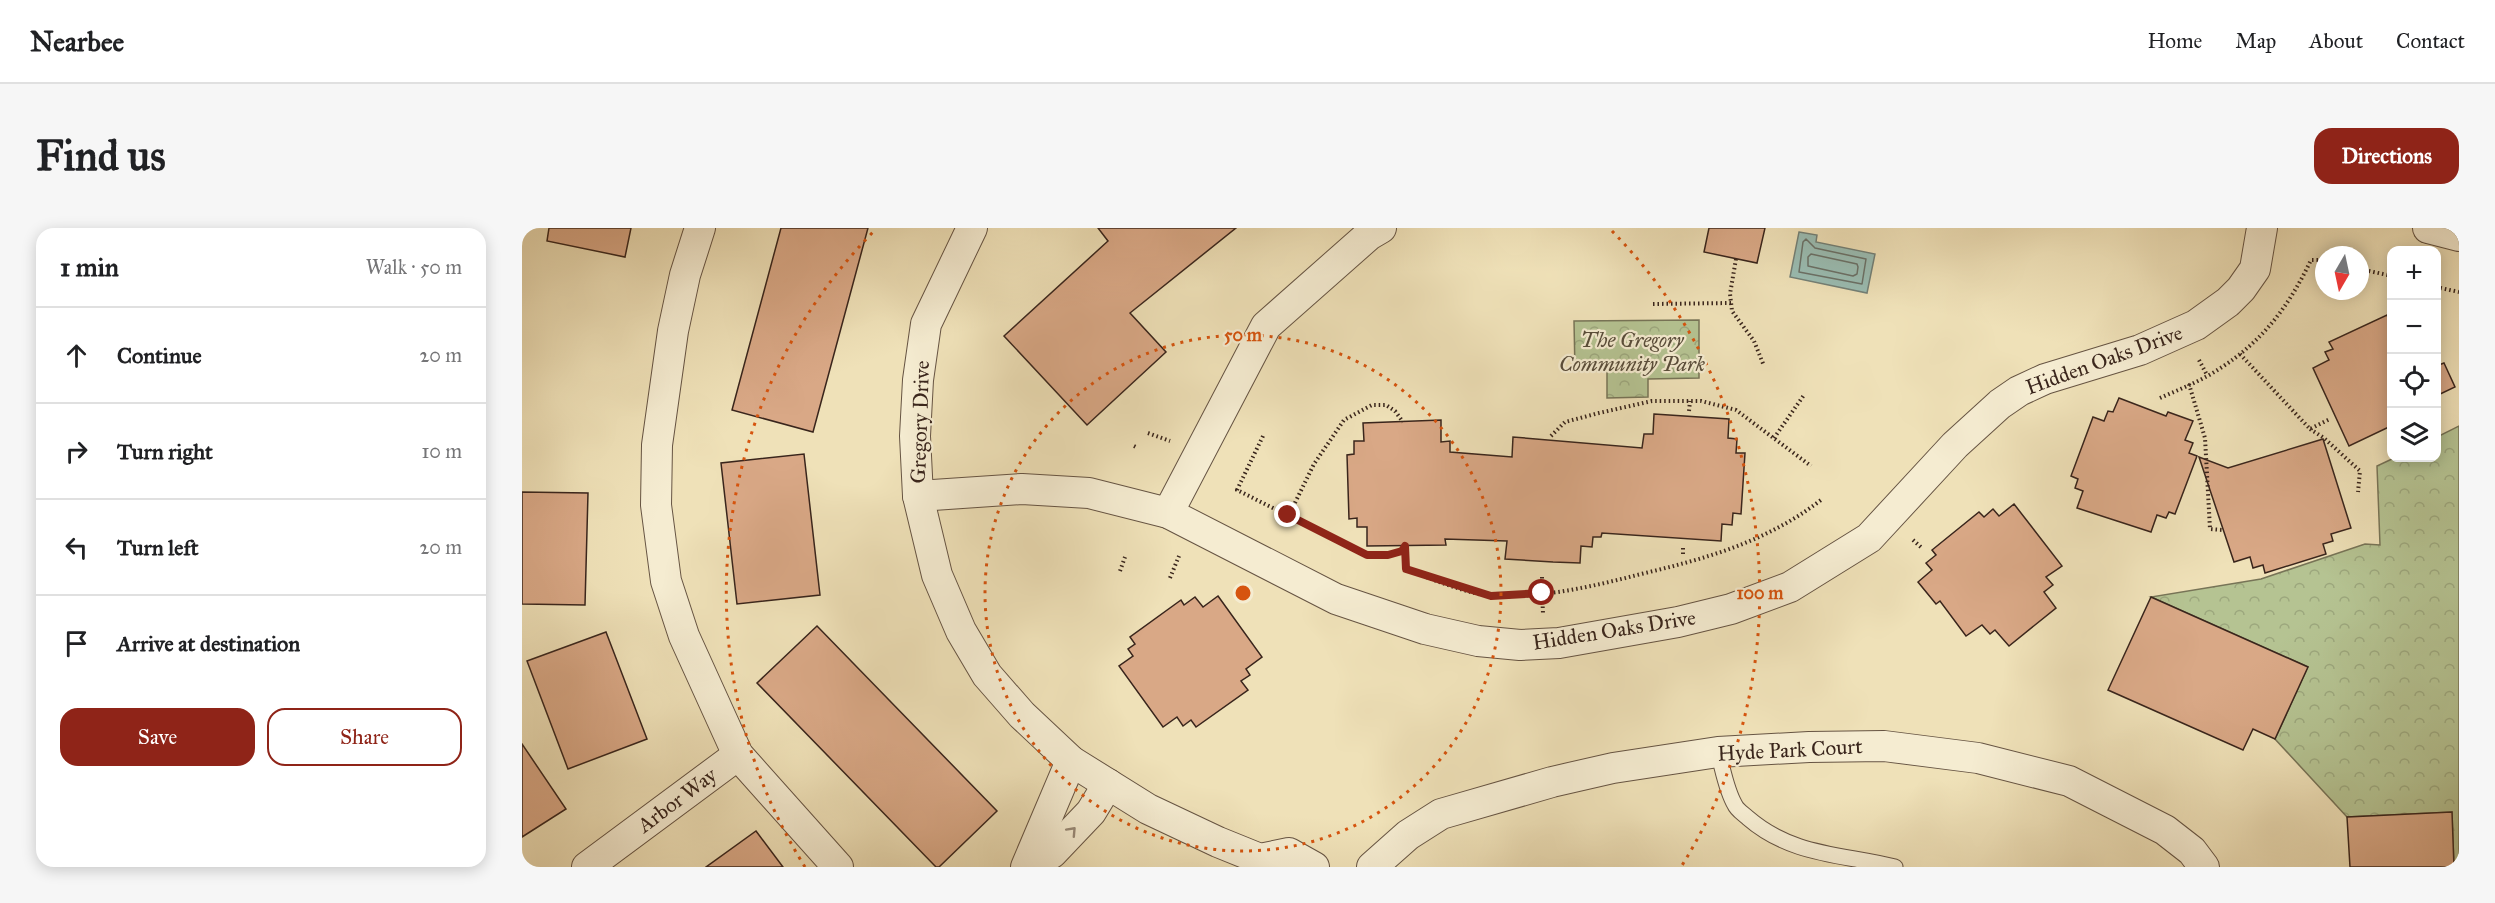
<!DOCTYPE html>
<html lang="en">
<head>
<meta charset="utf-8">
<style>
  :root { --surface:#fff; --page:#f6f6f6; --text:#202124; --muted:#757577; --line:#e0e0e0; --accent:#8f2418 }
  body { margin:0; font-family:"IM FELL Great Primer",serif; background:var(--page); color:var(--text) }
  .controls { position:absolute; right:18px; top:18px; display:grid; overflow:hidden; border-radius:12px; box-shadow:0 3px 15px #0003 }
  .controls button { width:54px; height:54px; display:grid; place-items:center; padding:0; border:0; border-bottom:2px solid var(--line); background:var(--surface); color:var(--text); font:30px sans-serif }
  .compass { position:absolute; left:1793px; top:18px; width:54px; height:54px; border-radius:50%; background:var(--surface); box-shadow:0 3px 15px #0003; rotate:189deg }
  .stop { position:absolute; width:18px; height:18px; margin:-14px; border:4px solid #8f2418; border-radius:50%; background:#fff }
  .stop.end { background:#8f2418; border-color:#fff; box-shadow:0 2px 6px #0008 }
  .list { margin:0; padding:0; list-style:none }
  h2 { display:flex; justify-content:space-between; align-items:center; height:78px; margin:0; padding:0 24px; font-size:26px }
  h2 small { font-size:20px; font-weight:400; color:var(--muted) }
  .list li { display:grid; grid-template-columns:39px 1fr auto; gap:18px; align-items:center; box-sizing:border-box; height:96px; padding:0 24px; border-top:2px solid var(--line) }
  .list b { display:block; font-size:22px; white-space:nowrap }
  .list em { font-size:20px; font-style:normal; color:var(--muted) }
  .actions { display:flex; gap:12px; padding:18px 24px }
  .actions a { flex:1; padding:14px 0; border:2px solid var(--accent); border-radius:18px; text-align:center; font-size:21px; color:var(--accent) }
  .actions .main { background:var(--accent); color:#fff }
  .icon { flex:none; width:33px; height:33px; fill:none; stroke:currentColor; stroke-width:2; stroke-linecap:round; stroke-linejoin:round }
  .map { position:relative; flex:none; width:1937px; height:639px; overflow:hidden; border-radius:18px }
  header { display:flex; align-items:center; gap:36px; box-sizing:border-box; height:84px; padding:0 30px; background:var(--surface); border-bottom:2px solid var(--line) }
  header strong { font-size:28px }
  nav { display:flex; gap:33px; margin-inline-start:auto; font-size:21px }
  .intro { display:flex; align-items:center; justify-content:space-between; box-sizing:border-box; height:144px; padding:0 36px }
  h1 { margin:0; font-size:42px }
  .button { padding:15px 27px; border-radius:18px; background:var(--accent); color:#fff; font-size:21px; font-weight:700 }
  main { display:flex; gap:36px; padding:0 36px }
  aside { flex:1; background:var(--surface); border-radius:18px; box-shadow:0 3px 15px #0003 }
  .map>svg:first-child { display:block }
  .forest { fill:url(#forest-crowns); stroke:#777457; stroke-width:1.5 }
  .water { fill:#9abdb3; stroke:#738077; stroke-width:1.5 }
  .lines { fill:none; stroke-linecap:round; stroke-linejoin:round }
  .shore { stroke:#6a7168; stroke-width:1.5 }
  .building { fill:#d9a886; stroke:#39251c; stroke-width:1.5 }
  .lane-casing { stroke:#665443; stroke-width:17 }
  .street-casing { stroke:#665443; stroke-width:32 }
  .path { stroke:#39251c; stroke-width:4; stroke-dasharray:1.5 3; stroke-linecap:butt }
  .lane { stroke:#f5ecd1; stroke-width:15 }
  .street { stroke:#f5ecd1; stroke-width:30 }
  .oneway { stroke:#978876 }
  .route { stroke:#8f2418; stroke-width:8 }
  .ring { fill:none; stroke:#d6540e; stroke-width:3; stroke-dasharray:3 6 }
  .labels { text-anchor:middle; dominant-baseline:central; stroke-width:4.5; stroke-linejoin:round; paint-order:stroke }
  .park-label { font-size:21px; font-style:italic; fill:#584c3a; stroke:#f5ecd1 }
  .street-label { font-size:21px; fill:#39251c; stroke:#f5ecd1 }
  .centre { fill:#d6540e; stroke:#f5ecd1; stroke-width:3 }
  .ring-label { font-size:18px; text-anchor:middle; font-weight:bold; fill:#d6540e; stroke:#f5ecd1; stroke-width:4.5; stroke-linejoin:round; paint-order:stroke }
</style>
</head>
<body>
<header>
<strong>Nearbee</strong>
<nav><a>Home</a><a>Map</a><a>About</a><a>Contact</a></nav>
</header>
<div class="intro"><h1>Find us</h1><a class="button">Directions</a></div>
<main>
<aside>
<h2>1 min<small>Walk · 50 m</small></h2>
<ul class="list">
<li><svg class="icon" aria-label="ahead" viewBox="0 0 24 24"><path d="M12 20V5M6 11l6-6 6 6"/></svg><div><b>Continue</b></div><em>20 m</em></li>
<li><svg class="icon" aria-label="right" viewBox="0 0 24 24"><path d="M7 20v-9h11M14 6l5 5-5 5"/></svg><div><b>Turn right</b></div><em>10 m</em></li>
<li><svg class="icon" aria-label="left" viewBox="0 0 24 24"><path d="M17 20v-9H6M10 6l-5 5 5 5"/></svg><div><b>Turn left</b></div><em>20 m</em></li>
<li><svg class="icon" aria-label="arrive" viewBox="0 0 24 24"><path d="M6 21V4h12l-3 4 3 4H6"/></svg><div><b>Arrive at destination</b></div></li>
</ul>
<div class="actions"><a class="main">Save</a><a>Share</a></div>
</aside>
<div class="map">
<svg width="1937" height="639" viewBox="0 0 1937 639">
  <defs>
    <pattern id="forest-crowns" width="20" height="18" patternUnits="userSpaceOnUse" patternTransform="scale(1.5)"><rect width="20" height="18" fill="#b5c392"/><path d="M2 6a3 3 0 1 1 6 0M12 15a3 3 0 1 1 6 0" fill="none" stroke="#9ca77d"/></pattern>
  </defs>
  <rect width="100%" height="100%" fill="#efe1b8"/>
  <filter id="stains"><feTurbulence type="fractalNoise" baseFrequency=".00333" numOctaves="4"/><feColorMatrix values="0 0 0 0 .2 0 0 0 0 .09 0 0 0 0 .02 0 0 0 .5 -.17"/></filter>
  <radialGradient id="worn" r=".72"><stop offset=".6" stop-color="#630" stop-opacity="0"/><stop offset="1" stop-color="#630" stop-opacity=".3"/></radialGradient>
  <g class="forest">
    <path d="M1177,92v58l-51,1v18l-41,1v-27h-32l-1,-50z"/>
    <path d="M1937,198v441h-5l-2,-55 -105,5 -72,-78 33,-72 -157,-70 110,-18 104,-35 15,1 -3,-79 17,-8h42l1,-21z"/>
  </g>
  <path class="water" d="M1277,4l18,3 -1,7 59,12 -8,39 -77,-16z"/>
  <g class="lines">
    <g class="shore">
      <path d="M1284,11l9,9 51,11 -4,25 -63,-12 4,-30z"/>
      <path d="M1289,26l46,10 1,3 -1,7 -4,2 -45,-10v-9z"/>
    </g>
  </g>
  <g class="building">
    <path d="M27,0h82l-6,29 -78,-16z"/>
    <path d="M259,0h87l-55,204 -81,-22z"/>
    <path d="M576,0h138l-106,85 36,39 -79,73 -83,-89 104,-95z"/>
    <path d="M1187,0h56l-8,35 -53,-11z"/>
    <path d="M1865,87l2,5 2,-1v107l-42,20 -36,-78 16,-8 -4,-8 8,-3 -4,-7z"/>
    <path d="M1922,135l11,24 -19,9v-30z"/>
    <path d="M1597,170l47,18 2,-4 25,9 -8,19 8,3 -4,10 8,3 -22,58 -6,-2 -3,6 -9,-3 -6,17 -74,-24 6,-17 -8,-3 3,-9 -7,-3 22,-59 11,4 4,-10 5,1z"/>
    <path d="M1132,186l75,5 -1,19 9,1 -1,14h9l-4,61 -8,-1 -1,12 -10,-1 -1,17 -119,-8 -1,4h-8l-1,10 -11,-1 -1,17 -27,-1 -48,-3 2,-18 -62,-2 1,6 -79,1v-19h-10v-9l-8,1 -2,-64 7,-1v-13h10l-1,-18 78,-3v22l9,-1v11l62,5 1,-20 129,11 2,-14h9z"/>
    <path d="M1801,211l28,89 -20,6 2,7 -10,3 3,10 -61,19 -2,-8 -10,3 -3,-11 -16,5 -35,-105 29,11z"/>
    <path d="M282,226l16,141 -83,9 -16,-141z"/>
    <path d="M0,264l66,1 -3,112 -63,-1z"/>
    <path d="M1492,276l48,62 -16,11 7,8 -9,7 12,16 -47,38 -14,-16 -5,4 -8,-9 -16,11 -26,-35 -4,3 -18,-22 14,-12 -6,-7 10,-8 -4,-5 47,-38 5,5 9,-8 6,7z"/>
    <path d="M696,368l44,61 -16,12 4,6 -9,6 7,9 -52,37 -5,-7 -8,6 -6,-9 -14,10 -44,-61 14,-10 -5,-7 7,-5 -5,-7 51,-37 3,5 11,-8 8,10z"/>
    <path d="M1629,369l157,70 -33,72 -22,-10 -10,21 -135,-60z"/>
    <path d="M295,398l180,185 -58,56h-3l-179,-184z"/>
    <path d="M84,404l41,107 -79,30 -41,-108z"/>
    <path d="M0,516l44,65 -44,28z"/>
    <path d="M1930,584l2,55h-104l-3,-50z"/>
    <path d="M234,603l27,36h-77z"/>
  </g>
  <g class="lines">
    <defs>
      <path id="lane" d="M1196,524c5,17 8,38 17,53 2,5 9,9 13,13 44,38 94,36 147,49"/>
      <g id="street">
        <path d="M178,0l-15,47 -12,56 -16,114 -1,60 10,76 18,55 54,119 100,112"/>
        <path d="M450,0l-46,96 -8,56 -3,56 3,60 19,79 24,56 26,44 35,40 49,46 77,48 70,33 42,17 29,-6 25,14"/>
        <path d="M1906,0l31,8"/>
        <path d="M396,268l104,-7 67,4 79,20 168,86 89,30 53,12 42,4 39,-2 119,-21 53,-13 59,-22 79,-49 86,-93 45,-41 19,-13 26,-12 95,-29 56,-25 32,-23 13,-13 14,-20 7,-41"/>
        <path d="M646,285l98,-187 103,-91 12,-7"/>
        <path d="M65,639l151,-112"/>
        <path d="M504,639l45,-106"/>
        <path d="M505,639l25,-14 39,-41 17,-28"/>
        <path d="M850,639l36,-32 33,-21 111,-32 61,-14 105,-16 91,-5 75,-1 94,12 91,23 96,49 27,21 12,16"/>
      </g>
    </defs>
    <use href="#lane" class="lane-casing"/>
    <use href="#street" class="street-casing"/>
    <g class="path">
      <path d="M1214,31l-6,35 2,17 22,30 10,25"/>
      <path d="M1838,41l32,7"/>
      <path d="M1914,59l23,5"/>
      <path d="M1131,76l78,-1"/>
      <path d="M1718,126l70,75 20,-10"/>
      <path d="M1677,132l8,15"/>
      <path d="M1667,156l16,54 5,91 13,1"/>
      <path d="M1638,170c20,-9 41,-17 59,-29 44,-28 70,-63 92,-109h13"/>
      <path d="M1167,183l1,-10"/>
      <path d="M1788,201l14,9 36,33 -2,21"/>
      <path d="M626,205l22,8"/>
      <path d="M741,208l-26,54 130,65h21l14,-4 3,-4"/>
      <path d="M1029,208l14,-14 34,-9 53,-12h49l35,9 75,56"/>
      <path d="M1252,210l30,-43"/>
      <path d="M612,218l2,1"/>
      <path d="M767,287l25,-51 30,-44 28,-15h14l9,6 8,11"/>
      <path d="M1391,312l10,9"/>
      <path d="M883,318l1,23c19,8 68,27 87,27 48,2 98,-9 144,-21 67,-16 128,-32 184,-75"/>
      <path d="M1161,326v-8"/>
      <path d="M598,343l5,-14"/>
      <path d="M1020,349v8"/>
      <path d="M648,350l9,-22"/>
      <path d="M1020,365l1,20"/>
    </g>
    <use href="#lane" class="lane"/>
    <use href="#street" class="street"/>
  </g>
  <defs><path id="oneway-chevron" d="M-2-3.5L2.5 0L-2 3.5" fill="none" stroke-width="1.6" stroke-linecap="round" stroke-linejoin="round" transform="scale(1.5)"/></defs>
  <use class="oneway" href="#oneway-chevron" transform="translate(550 603) rotate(-47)"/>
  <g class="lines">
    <path class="route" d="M766,287l79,40h21l14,-4 3,-5 1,23 85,27 51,-3"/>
  </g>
  <g class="ring">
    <circle cx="721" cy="365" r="258"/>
    <path d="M283 639A517 517 0 0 1 352 3M1090 3A517 517 0 0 1 1159 639"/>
  </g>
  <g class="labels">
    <g class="park-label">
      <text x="1110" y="112">The Gregory<tspan x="1110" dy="24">Community Park</tspan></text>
    </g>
    <g class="street-label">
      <text transform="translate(1582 132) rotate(-20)">Hidden Oaks Drive</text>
      <text transform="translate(398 194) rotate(-88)">Gregory Drive</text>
      <text transform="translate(1092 402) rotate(-9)">Hidden Oaks Drive</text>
      <text transform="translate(1268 522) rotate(-3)">Hyde Park Court</text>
      <text transform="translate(155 572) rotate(-37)">Arbor Way</text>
    </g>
  </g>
  <circle cx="721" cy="365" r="9" class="centre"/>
  <g class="ring-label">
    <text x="721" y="113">50 m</text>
    <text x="1238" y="371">100 m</text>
  </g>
  <rect width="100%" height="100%" filter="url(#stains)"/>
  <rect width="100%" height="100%" fill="url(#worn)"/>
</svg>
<div class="controls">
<button>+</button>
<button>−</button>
<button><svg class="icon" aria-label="locate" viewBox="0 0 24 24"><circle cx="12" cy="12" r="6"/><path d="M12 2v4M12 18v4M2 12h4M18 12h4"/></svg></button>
<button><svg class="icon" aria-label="layers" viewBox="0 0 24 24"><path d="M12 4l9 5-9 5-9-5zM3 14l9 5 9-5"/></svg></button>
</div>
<svg class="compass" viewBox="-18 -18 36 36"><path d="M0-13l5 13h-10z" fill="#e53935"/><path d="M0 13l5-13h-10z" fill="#757577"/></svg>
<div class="stop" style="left:1020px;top:365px"></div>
<div class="stop end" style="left:766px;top:287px"></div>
</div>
</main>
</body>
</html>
